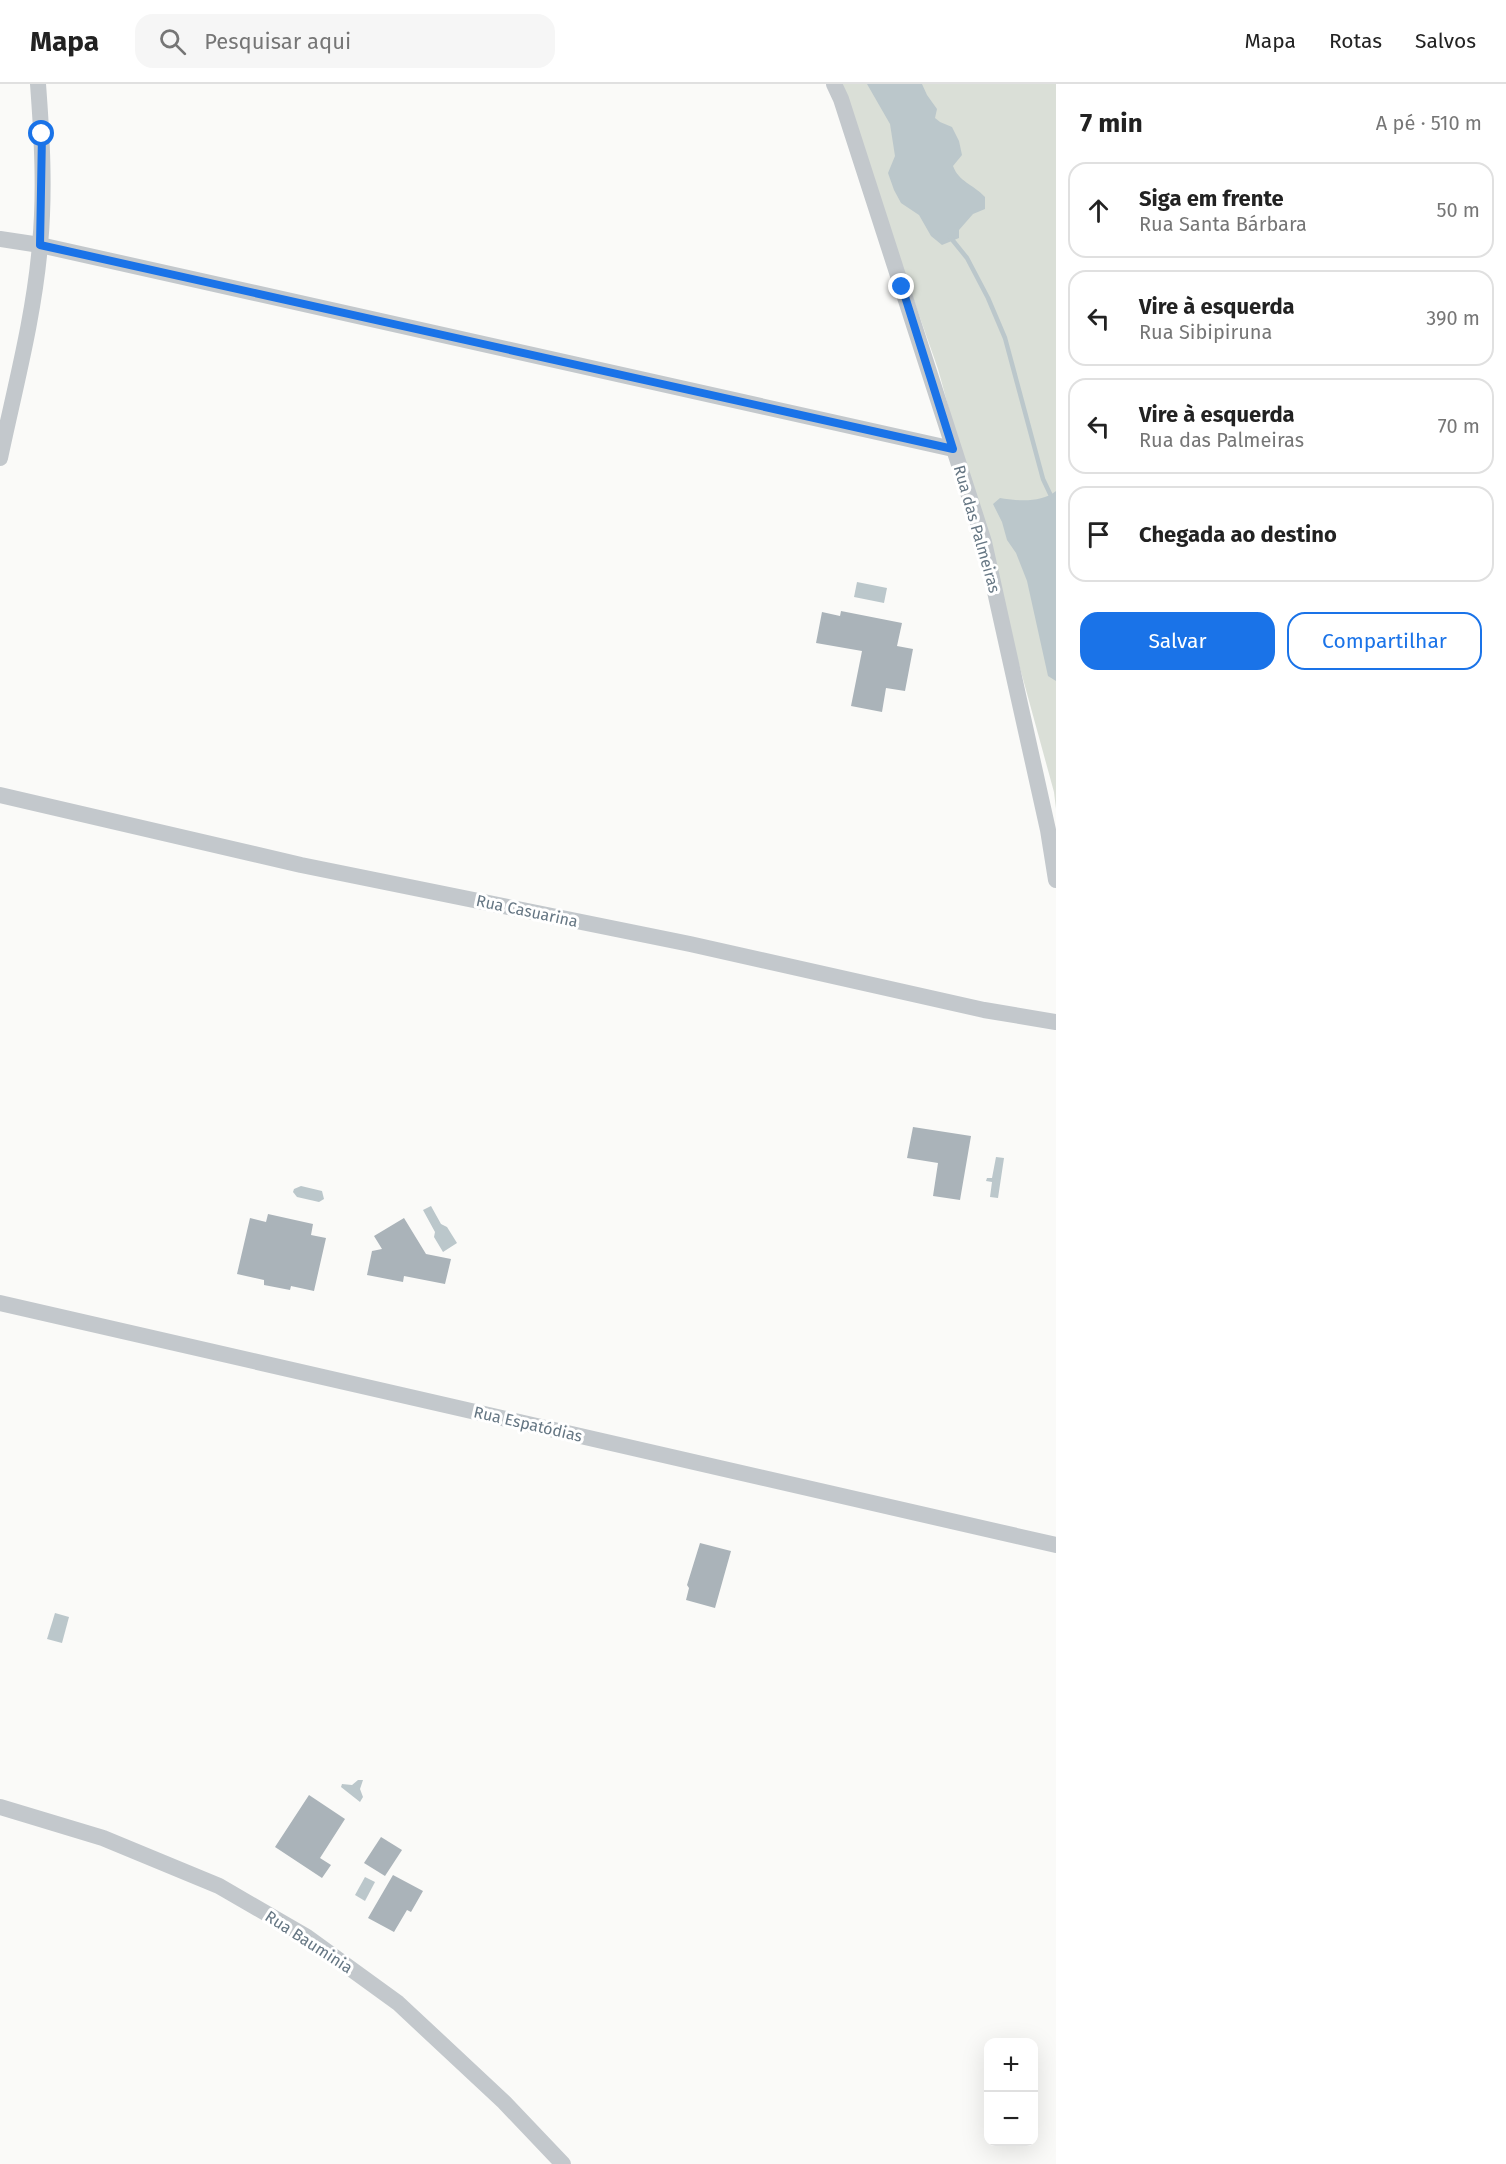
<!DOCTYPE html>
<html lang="pt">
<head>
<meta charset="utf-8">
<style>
  :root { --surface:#fff; --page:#f6f6f6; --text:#222; --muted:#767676; --line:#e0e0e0; --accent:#1a73e8 }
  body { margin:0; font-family:"Fira Sans",sans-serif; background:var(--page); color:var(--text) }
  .controls { position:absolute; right:18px; bottom:18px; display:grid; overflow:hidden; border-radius:12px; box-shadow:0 6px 24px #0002 }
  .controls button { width:54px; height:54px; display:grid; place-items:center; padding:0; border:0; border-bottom:2px solid var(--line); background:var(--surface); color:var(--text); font:30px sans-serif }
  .stop { position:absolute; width:18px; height:18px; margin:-14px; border:4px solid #1a73e8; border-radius:50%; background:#fff }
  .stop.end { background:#1a73e8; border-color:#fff; box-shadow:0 2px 6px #0008 }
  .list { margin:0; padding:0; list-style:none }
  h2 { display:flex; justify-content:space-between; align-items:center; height:78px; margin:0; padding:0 24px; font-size:26px }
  h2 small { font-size:20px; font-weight:400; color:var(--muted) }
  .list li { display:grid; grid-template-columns:39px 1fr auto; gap:18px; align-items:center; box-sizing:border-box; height:96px; margin:0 12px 12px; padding:0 12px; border:2px solid var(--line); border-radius:18px }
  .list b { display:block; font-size:22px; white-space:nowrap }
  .list p { margin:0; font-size:20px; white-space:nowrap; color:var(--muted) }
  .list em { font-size:20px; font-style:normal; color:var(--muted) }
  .actions { display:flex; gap:12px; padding:18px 24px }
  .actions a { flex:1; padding:14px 0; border:2px solid var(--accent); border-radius:18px; text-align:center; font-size:21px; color:var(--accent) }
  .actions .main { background:var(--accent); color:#fff }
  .icon { flex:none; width:33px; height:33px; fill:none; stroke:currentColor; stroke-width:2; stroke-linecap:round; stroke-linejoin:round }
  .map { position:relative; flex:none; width:1056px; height:2080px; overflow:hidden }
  header { display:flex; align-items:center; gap:36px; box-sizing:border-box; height:84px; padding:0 30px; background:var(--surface); border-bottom:2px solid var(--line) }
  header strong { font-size:28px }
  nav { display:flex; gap:33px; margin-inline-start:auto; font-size:21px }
  .search { width:420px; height:54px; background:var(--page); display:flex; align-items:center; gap:15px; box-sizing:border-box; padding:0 21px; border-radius:18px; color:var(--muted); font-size:22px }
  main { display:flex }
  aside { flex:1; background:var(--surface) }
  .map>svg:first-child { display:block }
  .green { fill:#dadfd7 }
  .water { fill:#bbc7cb }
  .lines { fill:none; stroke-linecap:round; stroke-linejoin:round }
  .stream { stroke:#bbc7cb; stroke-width:4.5 }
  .building { fill:#aab3b9 }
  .street { stroke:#c3c8cc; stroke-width:16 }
  .route { stroke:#1a73e8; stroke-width:8 }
  .labels { text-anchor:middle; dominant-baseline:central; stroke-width:6; stroke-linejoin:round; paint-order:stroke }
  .street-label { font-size:16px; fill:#657683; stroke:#fff }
</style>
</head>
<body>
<header>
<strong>Mapa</strong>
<div class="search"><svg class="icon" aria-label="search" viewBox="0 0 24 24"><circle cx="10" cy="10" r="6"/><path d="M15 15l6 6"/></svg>Pesquisar aqui</div>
<nav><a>Mapa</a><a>Rotas</a><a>Salvos</a></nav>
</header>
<main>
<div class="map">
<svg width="1056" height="2080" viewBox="0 0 1056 2080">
  <rect width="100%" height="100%" fill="#fafaf8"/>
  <path class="green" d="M838,0h218v725l-2,-17 -116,-423z"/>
  <g class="water">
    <path d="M867,0h55l5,11 10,14 -2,9 5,4 12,5 7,14 3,14 -9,11c6,16 20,18 32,31v12l-12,5 -14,16v8l-17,7 -11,-9 -12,-21 -18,-12 -7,-13 -6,-17 7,-17 -5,-32z"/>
    <path d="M1056,407v190l-8,-5 -21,-95 -11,-28 -9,-13 -5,-18 -9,-18 7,-6c18,3 41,5 56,-7z"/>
    <path d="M857,498l30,6 -3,15 -30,-6z"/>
    <path d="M996,1073l8,1 -6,40 -8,-1 2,-15 -6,-1 1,-3h5z"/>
    <path d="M301,1102l21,5 2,8 -5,3 -22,-5 -4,-5 1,-3z"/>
    <path d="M431,1122l10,18 6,3 10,16 -14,9 -9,-15 1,-5 -12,-22z"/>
    <path d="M55,1529l14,4 -7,26 -15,-4z"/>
    <path d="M358,1696h5l-3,9 3,8 -3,5 -19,-15 1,-3 10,1z"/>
    <path d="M365,1793l10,5 -10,19 -10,-6z"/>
  </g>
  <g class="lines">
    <path class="stream" d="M950,153l17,21 21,40 17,40 38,141 9,19"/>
  </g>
  <g class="building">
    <path d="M841,527l61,12 -5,23 16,3 -8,42 -19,-3 -4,24 -31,-6 11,-55 -46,-8 6,-31 18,4z"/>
    <path d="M913,1043l58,9 -11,64 -27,-4 5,-33 -31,-5z"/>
    <path d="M268,1130l45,10 -2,11 15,3 -12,53 -23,-5 -1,4 -26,-5v-5l-27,-6 13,-56 16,4z"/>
    <path d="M404,1134l22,36 25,5 -6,25 -41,-8 -1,6 -36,-7 5,-24 10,-2 -8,-13z"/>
    <path d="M700,1459l31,8 -16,57 -29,-8 3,-12 -2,-3z"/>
    <path d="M309,1711l36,24 -25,39 11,7 -9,13 -47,-31z"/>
    <path d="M381,1753l21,13 -17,26 -21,-13z"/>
    <path d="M393,1791l30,16 -12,21 -4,-2 -13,22 -26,-14z"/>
  </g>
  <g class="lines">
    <g class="street">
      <path d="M834,0l7,15 143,443 64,288 8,50"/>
      <path d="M0,155l40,6 913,204"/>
      <path d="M0,374c15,-71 34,-141 40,-213 5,-53 2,-108 -2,-161"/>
      <path d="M0,711l301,70 389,79 294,66 72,12"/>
      <path d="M0,1219l1056,242"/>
      <path d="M0,1723l103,31 116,48 88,51 91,66 106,99 59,62"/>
    </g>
  </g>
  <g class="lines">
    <path class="route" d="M42,50l-2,111 913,204 -51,-162"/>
  </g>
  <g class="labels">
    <g class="street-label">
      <text transform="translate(977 445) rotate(74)">Rua das Palmeiras</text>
      <text transform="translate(527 827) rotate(12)">Rua Casuarina</text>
      <text transform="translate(528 1340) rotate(13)">Rua Espatódias</text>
      <text transform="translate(309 1858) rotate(33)">Rua Bauminia</text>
    </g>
  </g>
</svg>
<div class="controls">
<button>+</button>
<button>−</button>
</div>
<div class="stop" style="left:42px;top:50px"></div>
<div class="stop end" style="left:902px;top:203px"></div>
</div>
<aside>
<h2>7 min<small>A pé · 510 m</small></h2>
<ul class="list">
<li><svg class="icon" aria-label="ahead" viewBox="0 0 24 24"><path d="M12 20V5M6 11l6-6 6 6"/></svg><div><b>Siga em frente</b><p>Rua Santa Bárbara</p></div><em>50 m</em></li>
<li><svg class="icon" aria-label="left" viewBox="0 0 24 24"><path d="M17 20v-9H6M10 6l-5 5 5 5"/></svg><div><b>Vire à esquerda</b><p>Rua Sibipiruna</p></div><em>390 m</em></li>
<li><svg class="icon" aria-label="left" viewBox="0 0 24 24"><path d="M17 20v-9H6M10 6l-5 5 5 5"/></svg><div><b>Vire à esquerda</b><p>Rua das Palmeiras</p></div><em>70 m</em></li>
<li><svg class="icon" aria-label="arrive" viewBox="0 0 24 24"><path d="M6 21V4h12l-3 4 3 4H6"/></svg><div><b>Chegada ao destino</b></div></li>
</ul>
<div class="actions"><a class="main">Salvar</a><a>Compartilhar</a></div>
</aside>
</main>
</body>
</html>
